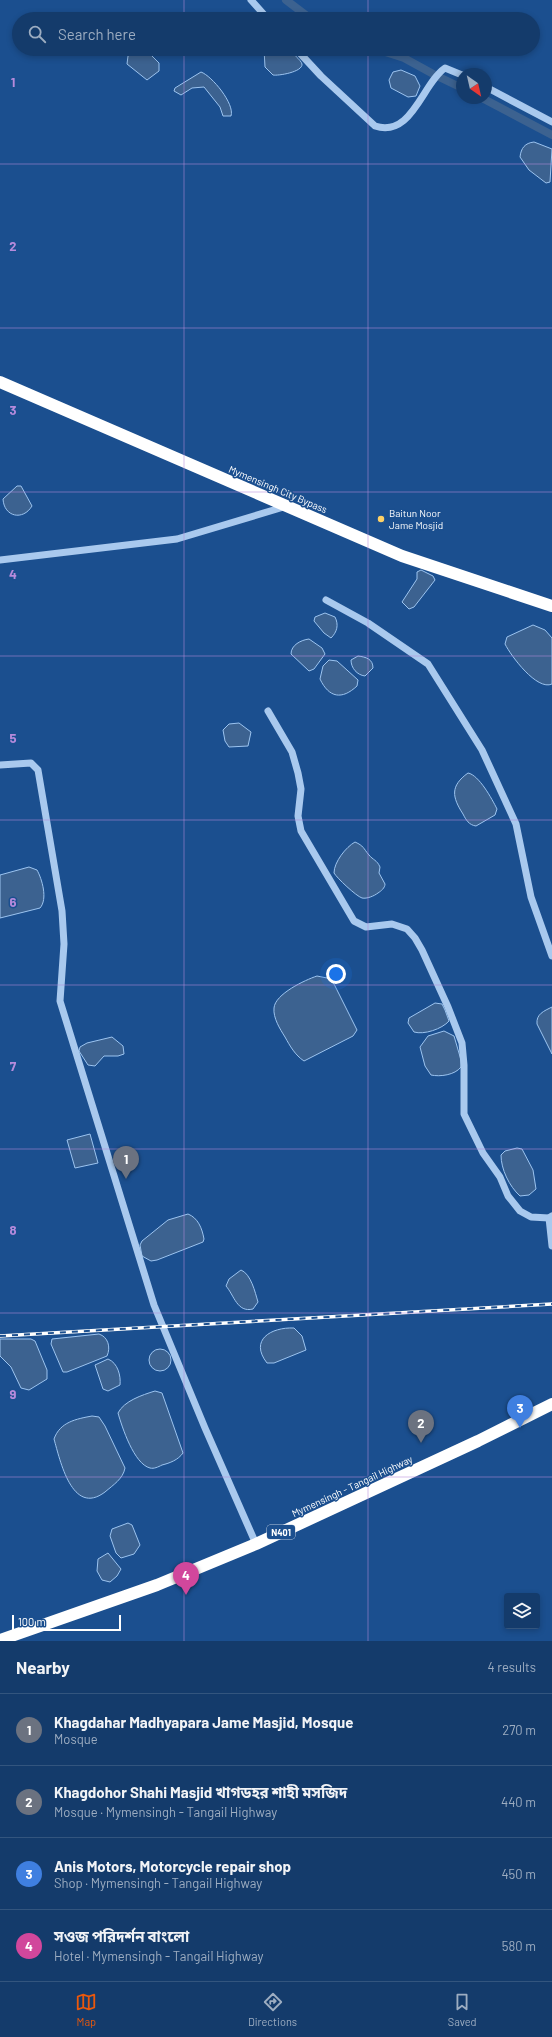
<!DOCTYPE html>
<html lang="en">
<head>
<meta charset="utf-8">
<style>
  :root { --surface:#143b6b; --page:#1d4271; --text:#f1f3f6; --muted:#9dadc1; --line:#33557e; --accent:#ea580c }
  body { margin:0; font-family:Barlow,"Noto Sans Bengali",sans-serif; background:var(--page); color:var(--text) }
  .controls { position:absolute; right:12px; bottom:12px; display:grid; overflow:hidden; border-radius:4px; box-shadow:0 2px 6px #0003 }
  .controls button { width:36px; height:36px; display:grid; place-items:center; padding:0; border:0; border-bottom:1px solid var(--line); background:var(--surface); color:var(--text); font:20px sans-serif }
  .compass { position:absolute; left:456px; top:68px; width:36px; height:36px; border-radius:50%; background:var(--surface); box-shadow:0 2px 6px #0003; rotate:146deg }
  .scale { position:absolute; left:12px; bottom:10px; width:109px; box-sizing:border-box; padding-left:4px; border:2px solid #fff; border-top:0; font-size:11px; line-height:14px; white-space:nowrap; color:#fff; -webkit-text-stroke:3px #1b4f8f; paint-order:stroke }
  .you { position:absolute; left:336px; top:974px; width:14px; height:14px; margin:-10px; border:3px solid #fff; border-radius:50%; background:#1a73e8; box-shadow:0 0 0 6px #1a73e833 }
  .badge { display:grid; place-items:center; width:26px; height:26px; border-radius:50%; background:var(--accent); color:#fff; font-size:13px; font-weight:700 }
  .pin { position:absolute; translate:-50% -33px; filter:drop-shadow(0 1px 2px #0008) }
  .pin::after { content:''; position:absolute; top:21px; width:14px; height:12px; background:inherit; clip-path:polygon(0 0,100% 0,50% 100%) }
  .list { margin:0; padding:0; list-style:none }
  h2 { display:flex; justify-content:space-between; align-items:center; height:52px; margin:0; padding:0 16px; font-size:17px }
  h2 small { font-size:13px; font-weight:400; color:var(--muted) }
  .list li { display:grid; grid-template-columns:26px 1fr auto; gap:12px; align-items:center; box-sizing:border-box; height:72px; padding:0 16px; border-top:1px solid var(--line) }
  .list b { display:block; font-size:15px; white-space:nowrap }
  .list p { margin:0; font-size:13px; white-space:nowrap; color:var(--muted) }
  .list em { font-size:13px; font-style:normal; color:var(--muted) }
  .icon { flex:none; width:22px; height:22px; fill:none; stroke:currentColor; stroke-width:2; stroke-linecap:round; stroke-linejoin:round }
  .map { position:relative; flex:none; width:552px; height:1641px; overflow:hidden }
  .search { position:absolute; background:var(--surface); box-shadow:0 2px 6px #0003; left:12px; right:12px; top:12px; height:44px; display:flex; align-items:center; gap:10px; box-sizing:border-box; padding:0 14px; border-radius:22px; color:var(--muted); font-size:15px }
  .sheet { height:340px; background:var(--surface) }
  nav { display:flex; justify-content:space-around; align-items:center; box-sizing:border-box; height:56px; border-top:1px solid var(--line); background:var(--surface); font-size:11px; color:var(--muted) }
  nav a { display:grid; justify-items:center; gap:2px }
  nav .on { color:var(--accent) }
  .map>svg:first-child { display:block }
  .water { fill:#3c6290; stroke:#9cc4f0 }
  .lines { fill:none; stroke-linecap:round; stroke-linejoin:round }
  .canal { stroke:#3c6290; stroke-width:8 }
  .minor { stroke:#a9c9ee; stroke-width:7 }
  .highway { stroke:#fff; stroke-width:12 }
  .rail-casing { stroke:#fff; stroke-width:3.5 }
  .rail { stroke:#1b4f8f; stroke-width:2; stroke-dasharray:6; stroke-linecap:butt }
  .grid { fill:none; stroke:#b68bdc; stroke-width:1; stroke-opacity:0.55 }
  .poi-dot { fill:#ffd166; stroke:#1b4f8f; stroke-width:1.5 }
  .labels { text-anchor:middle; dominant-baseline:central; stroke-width:3; stroke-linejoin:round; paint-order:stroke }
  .shield { fill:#1b4f8f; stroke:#bbcadd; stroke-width:1 }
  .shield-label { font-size:9px; font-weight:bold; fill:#fff }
  .street-label { font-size:10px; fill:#fff; stroke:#1b4f8f }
  .poi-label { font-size:10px; fill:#fff; stroke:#1b4f8f; text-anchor:start }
  .grid-label { font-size:13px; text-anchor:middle; font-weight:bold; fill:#b68bdc; stroke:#1b4f8f; stroke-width:3; stroke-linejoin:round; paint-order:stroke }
</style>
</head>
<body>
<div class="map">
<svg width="552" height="1641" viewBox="0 0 552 1641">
  <rect width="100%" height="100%" fill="#1b4f8f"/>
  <g class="water">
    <path d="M264,49h24c3,3 13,11 14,15 1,8 -24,12 -29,11l-8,-8z"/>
    <path d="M138,50l12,4 9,9v8l-12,9 -20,-16 1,-8z"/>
    <path d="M401,70l14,6 5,10 -4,10 -8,1 -17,-9 -2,-8 4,-8z"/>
    <path d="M201,72c11,4 34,32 30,44h-8l-3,-9 -16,-20 -12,1 -11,7 -7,-4 1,-3z"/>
    <path d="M534,142l18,7 -2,33 -4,1 -17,-13 -9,-13c1,-9 5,-14 14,-15z"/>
    <path d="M17,486h4l11,20c-9,15 -28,11 -29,-7z"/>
    <path d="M421,570l12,6 2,4 -21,27 -5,2 -7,-7 15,-23v-7z"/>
    <path d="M325,613l10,4c4,8 2,15 -4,21l-7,-5 -10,-12 1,-4z"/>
    <path d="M533,625l12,5 7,8v46c-15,7 -41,-28 -47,-40l2,-7z"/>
    <path d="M309,639l13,9 3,6 -11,15 -5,2 -18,-17c0,-9 10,-14 18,-15z"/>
    <path d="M358,656c8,1 15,3 15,12l-8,8c-8,-1 -14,-8 -14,-16z"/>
    <path d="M329,660l8,1 21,19 -1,6c-15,14 -28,12 -37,-7l3,-13z"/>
    <path d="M239,723l12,9 -3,14 -19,1 -4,-6 -2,-11 6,-6z"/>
    <path d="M468,773c11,2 24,26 29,36l-2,6 -19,11c-7,-1 -10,-6 -13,-12 -11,-17 -13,-28 5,-41z"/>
    <path d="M355,842c9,4 8,6 14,13 4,5 8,5 11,12l-1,6 6,11c0,4 -4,7 -7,9 -4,3 -11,6 -16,5 -6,-2 -25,-20 -28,-25 0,-11 12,-26 21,-31z"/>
    <path d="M29,867l8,3c5,9 11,29 3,38l-40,10v-43z"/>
    <path d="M317,976l10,2 7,6 23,46 -4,6 -49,25c-9,-6 -14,-15 -19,-24 -5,-8 -12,-19 -11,-29 1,-14 31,-28 43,-32z"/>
    <path d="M435,1003l7,1 3,6 4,11c-7,8 -25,14 -35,11l-6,-9 1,-5z"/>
    <path d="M552,1007v47l-15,-30c-1,-10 7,-13 15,-17z"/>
    <path d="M444,1031l10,5 7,24v7c-6,8 -21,10 -30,8l-6,-9 -5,-19 8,-11z"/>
    <path d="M112,1037l11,9 1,8 -6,2h-14l-9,10 -7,-1 -9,-14 1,-4 7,-4z"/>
    <path d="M90,1134l8,29 -23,5 -8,-28z"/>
    <path d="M517,1148l5,1 11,21 3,19 -7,6 -9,1c-11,-10 -19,-27 -19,-41l4,-4z"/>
    <path d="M188,1214c10,4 14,14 16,25l-1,3 -46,18 -6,1 -9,-5 -2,-11 2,-4 26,-21z"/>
    <path d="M241,1270c10,4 14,22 17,32l-5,7c-16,4 -19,-14 -27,-23l3,-7z"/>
    <path d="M294,1328l8,8 4,14 -32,13h-7c-18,-23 4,-36 27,-35z"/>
    <path d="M99,1334c9,3 12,13 8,22l-40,16h-4l-12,-28 1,-5z"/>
    <path d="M0,1339h31l4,2 12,29v9l-18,11 -8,-2 -10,-21 -11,-11z"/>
    <circle cx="160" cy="1360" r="11"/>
    <path d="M108,1359c10,4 13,17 12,26l-12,6 -5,-2 -8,-24z"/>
    <path d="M155,1391l7,2 21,60c-5,7 -13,10 -21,12 -4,2 -8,4 -12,3 -16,-4 -28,-41 -32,-55 6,-12 24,-18 37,-22z"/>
    <path d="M92,1416l7,1 6,9 20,42c-2,11 -12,17 -20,24 -33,25 -45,-32 -51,-53 6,-17 22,-20 38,-23z"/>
    <path d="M128,1523l4,2 8,20 -6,9 -13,4 -5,-5 -6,-17 2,-7z"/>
    <path d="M108,1553l13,16 -4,7 -7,6 -8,-2 -5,-9 1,-12z"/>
  </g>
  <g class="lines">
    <g class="canal">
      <path d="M286,0l25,19"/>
      <path d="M376,49l28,9 31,17"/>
      <path d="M437,76l25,12"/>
      <path d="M482,98l70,37"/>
    </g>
    <g class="minor">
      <path d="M251,0l17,19"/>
      <path d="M296,49l25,27 54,50c37,12 47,-42 70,-58l17,7"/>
      <path d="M486,87l66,35"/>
      <path d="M0,560l177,-21 110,-33"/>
      <path d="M326,600l42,23 60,41 54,86 34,74 15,73 21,59"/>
      <path d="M268,711l24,41 6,21 3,16 -3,27 3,15 53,90 12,6 26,-3 15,5 8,9 7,12 26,57 14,36 2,22v49l19,39 17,24 8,19 12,15 11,6 18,1"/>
      <path d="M0,765l31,-2 7,7 24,141 2,33 -4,57 94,304 51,123 51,116"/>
      <path d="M552,1216l-3,2 3,28"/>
    </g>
    <g class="highway">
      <path d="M0,382l402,174 150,50"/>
      <path d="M0,1640l157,-55 99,-41 222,-103 74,-37"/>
    </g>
    <defs>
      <path id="rail" d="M0,1336l552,-32"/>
    </defs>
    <use href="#rail" class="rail-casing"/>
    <use href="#rail" class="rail"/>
  </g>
  <path class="grid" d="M184,0v19M368,0v19M184,49v1592M368,49v1592M0,164h552M0,328h552M0,492h552M0,656h552M0,820h552M0,985h552M0,1149h552M0,1313h552M0,1477h552"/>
  <circle class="poi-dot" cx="381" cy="519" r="4"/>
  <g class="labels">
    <rect class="shield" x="267" y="1525" width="28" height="14" rx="3"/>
    <g class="shield-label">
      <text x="281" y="1532">N401</text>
    </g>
    <g class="street-label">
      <text transform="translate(278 489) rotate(23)">Mymensingh City Bypass</text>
      <text transform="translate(352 1486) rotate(-25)">Mymensingh - Tangail Highway</text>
    </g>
    <g class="poi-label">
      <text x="389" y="513">Baitun Noor<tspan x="389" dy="12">Jame Mosjid</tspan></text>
    </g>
  </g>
  <g class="grid-label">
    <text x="13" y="87">1</text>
    <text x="13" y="251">2</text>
    <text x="13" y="415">3</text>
    <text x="13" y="579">4</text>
    <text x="13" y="743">5</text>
    <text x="13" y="907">6</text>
    <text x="13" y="1071">7</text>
    <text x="13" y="1235">8</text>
    <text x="13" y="1399">9</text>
  </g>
</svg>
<div class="controls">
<button><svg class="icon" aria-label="layers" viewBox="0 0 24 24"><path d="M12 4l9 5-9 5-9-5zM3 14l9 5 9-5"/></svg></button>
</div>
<svg class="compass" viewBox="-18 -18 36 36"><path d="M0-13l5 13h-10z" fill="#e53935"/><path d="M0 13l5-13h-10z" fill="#9dadc1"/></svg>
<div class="scale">100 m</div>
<div class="you"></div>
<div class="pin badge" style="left:126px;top:1179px;background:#6b7280">1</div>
<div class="pin badge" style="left:421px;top:1443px;background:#6b7280">2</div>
<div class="pin badge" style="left:520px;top:1428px;background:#3f7fe0">3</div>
<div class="pin badge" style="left:186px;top:1595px;background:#d1479c">4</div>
<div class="search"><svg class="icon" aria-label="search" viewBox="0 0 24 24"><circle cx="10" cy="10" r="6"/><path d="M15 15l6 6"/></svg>Search here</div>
</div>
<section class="sheet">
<h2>Nearby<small>4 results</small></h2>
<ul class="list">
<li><span class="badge" style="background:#6b7280">1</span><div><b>Khagdahar Madhyapara Jame Masjid, Mosque</b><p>Mosque</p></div><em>270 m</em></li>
<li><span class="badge" style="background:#6b7280">2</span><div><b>Khagdohor Shahi Masjid খাগডহর শাহী মসজিদ</b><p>Mosque · Mymensingh - Tangail Highway</p></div><em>440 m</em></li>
<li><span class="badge" style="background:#3f7fe0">3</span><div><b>Anis Motors, Motorcycle repair shop</b><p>Shop · Mymensingh - Tangail Highway</p></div><em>450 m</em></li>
<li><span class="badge" style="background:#d1479c">4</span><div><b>সওজ পরিদর্শন বাংলো</b><p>Hotel · Mymensingh - Tangail Highway</p></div><em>580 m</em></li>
</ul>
</section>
<nav>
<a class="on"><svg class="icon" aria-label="map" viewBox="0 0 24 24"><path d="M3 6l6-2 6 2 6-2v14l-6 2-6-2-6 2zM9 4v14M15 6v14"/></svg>Map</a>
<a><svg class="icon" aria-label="directions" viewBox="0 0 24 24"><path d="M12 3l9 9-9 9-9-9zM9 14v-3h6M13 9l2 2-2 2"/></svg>Directions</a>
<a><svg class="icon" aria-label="saved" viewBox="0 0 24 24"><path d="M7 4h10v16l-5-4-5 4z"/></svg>Saved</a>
</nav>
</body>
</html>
